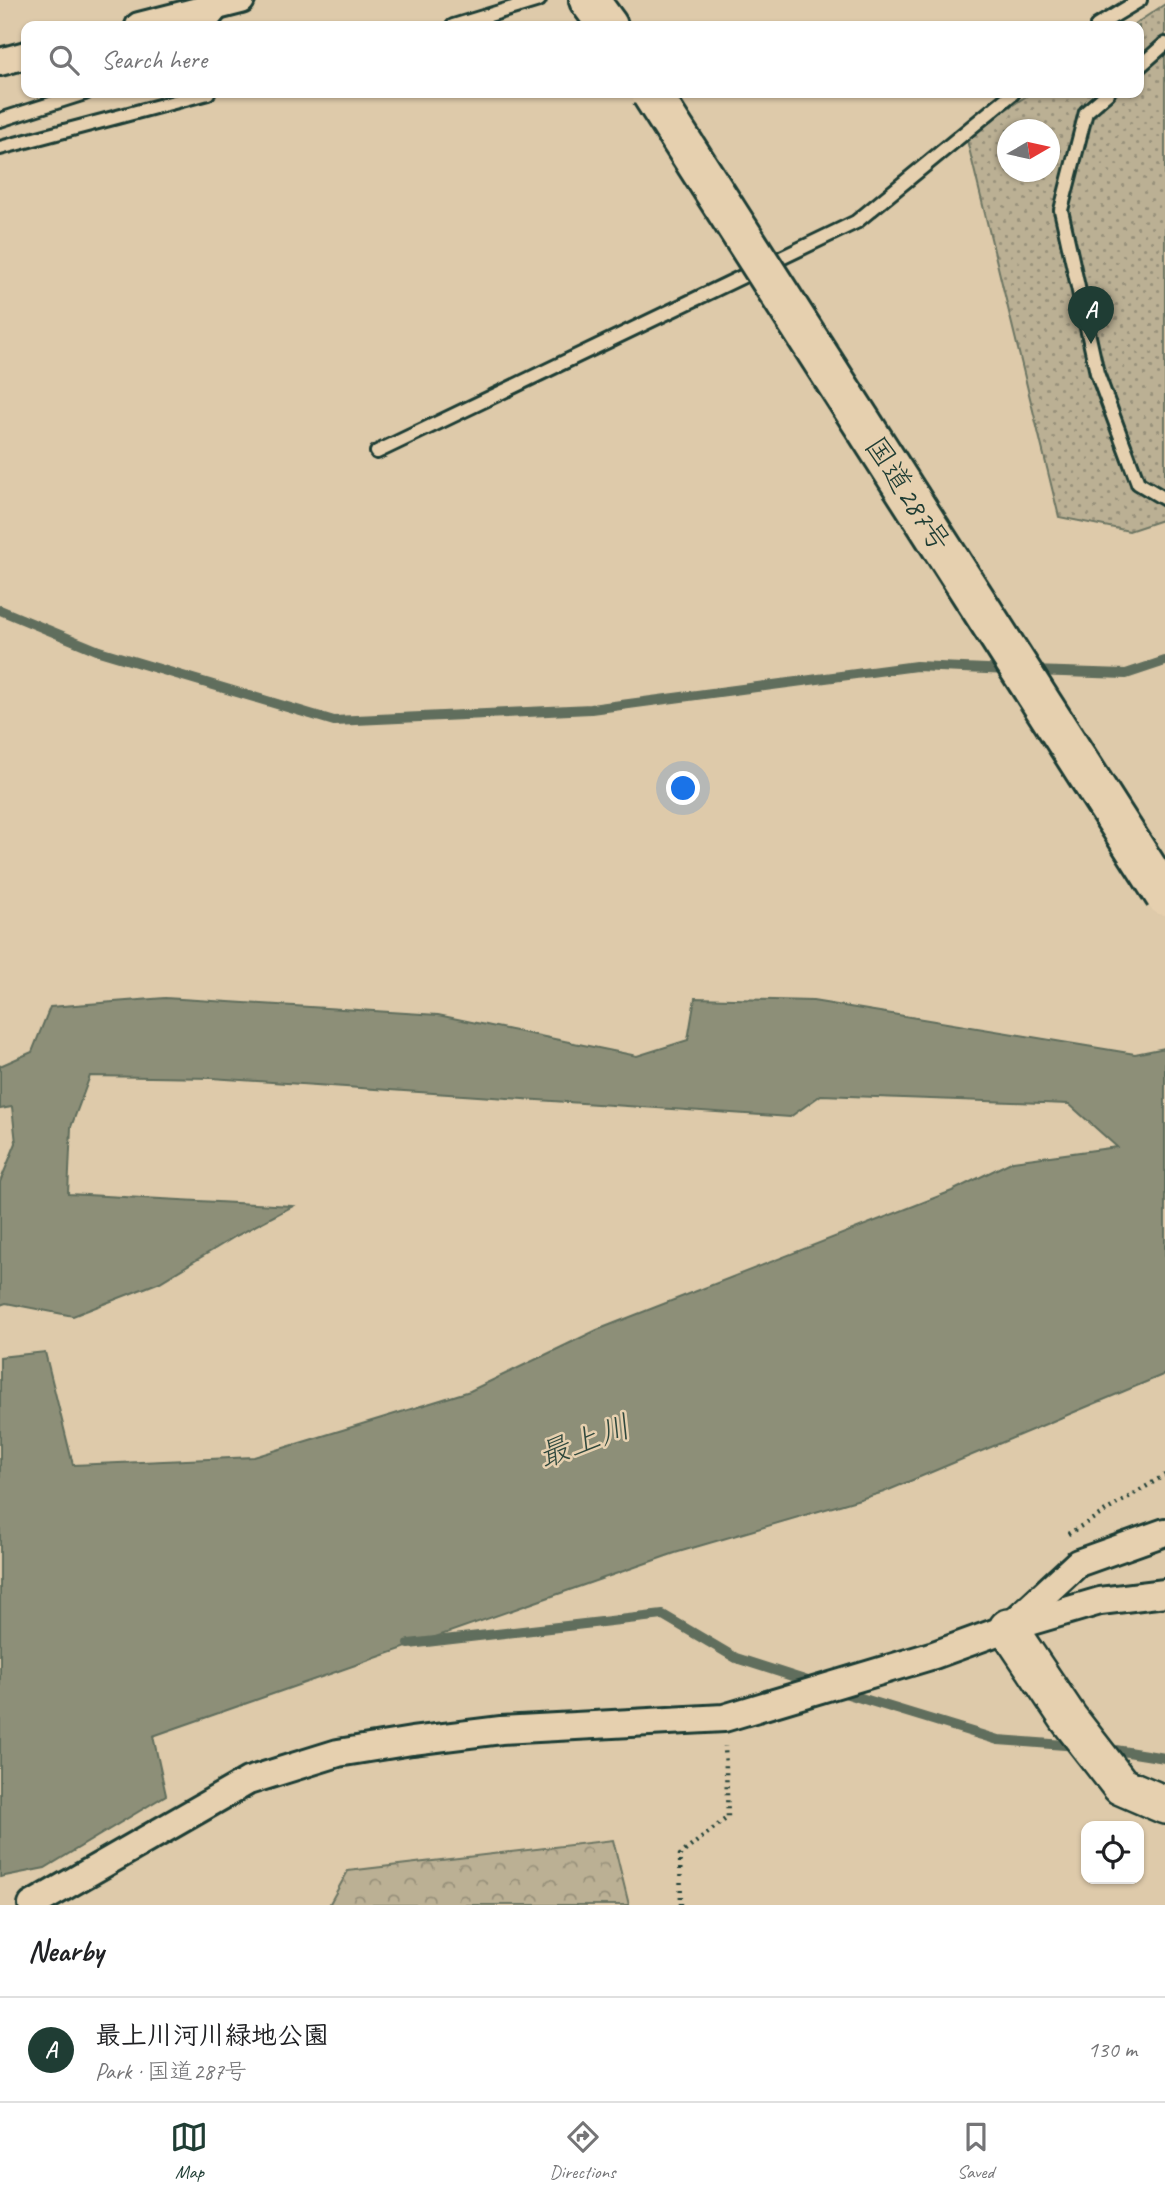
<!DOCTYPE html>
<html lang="en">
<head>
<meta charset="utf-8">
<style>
  :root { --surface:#fff; --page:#f6f6f6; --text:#202124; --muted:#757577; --line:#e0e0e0; --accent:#1f3d34 }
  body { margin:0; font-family:Caveat,"Klee One",sans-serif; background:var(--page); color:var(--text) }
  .controls { position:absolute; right:21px; bottom:21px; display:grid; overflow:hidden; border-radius:14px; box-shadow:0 2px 5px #0004 }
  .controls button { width:63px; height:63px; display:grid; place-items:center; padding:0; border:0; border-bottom:2px solid var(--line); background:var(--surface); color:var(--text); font:35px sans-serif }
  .compass { position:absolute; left:997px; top:119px; width:63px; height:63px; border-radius:50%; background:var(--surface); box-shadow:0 2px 5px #0004; rotate:81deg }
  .you { position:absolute; left:684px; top:789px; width:24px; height:24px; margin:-18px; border:5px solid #fff; border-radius:50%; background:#1a73e8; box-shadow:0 0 0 10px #1a73e833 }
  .badge { display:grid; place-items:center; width:46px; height:46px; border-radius:50%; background:var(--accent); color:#fff; font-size:23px; font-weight:700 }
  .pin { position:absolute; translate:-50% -58px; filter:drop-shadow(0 2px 4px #0008) }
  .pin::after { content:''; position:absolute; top:37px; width:24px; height:21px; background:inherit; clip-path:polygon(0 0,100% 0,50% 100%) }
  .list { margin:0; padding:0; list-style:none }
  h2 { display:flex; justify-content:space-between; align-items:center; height:91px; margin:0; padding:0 28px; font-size:30px }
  h2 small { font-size:23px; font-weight:400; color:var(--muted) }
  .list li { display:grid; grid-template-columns:46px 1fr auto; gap:21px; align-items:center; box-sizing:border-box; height:105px; padding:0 28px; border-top:2px solid var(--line) }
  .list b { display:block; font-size:26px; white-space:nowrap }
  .list p { margin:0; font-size:23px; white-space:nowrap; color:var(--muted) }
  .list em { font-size:23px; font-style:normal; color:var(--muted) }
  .icon { flex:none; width:38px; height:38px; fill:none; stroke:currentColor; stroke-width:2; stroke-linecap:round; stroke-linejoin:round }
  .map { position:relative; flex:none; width:1165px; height:1905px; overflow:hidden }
  .search { position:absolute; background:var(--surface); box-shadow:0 2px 5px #0004; left:21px; right:21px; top:21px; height:77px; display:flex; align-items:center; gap:18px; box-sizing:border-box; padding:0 24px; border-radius:14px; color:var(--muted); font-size:26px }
  .sheet { height:196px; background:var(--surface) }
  nav { display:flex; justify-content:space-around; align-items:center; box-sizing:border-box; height:98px; border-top:2px solid var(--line); background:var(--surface); font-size:19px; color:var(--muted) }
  nav a { display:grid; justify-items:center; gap:4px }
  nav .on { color:var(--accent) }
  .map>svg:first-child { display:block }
  .green { fill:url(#green-dots); stroke:#6d7664; stroke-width:2; fill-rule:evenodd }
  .forest { fill:url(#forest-crowns); stroke:#6d7664; stroke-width:2 }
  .water { fill:#8d8f78; stroke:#616e5d; stroke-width:2 }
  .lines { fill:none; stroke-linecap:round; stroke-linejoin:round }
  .stream { stroke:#616e5d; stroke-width:10 }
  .lane-casing { stroke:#1f3d34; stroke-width:18 }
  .street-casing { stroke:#1f3d34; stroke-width:32 }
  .secondary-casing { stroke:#1f3d34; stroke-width:42 }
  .highway-casing { stroke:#1f3d34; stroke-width:44 }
  .path { stroke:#1f3d34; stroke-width:4.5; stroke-dasharray:2 5; stroke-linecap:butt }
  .lane { stroke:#e6d0af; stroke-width:12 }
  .street { stroke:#e6d0af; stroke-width:26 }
  .secondary { stroke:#e6d0af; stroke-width:37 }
  .highway { stroke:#e6d0af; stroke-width:38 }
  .highway-bridge-casing { stroke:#1f3d34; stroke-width:44; stroke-linecap:butt }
  .highway-bridge { stroke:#e6d0af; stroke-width:38 }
  .labels { text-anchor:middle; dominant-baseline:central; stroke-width:5; stroke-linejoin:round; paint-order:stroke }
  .street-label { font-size:30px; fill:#1f3d34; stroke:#e6d0af }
  .water-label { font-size:32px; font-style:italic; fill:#30493e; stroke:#e6d0af }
</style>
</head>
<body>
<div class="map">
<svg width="1165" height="1905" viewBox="0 0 1165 1905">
  <defs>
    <pattern id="green-dots" width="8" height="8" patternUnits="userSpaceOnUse" patternTransform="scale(1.75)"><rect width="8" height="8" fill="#bbb094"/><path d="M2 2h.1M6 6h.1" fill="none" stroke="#97907a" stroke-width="1.8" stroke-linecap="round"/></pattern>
    <pattern id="forest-crowns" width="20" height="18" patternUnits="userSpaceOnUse" patternTransform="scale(1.75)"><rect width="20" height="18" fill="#bbb094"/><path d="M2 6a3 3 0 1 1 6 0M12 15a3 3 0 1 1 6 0" fill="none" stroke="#97907a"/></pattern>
  </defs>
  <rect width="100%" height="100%" fill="#decaaa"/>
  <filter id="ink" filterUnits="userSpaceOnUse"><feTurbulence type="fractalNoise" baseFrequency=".0143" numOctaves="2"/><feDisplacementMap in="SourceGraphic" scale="14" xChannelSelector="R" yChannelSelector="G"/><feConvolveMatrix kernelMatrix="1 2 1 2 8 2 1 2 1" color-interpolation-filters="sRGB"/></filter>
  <g filter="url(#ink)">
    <path class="green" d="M1165,4v515l-36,12 -70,-14 -93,-381 65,-43h108v-67h-7zM1007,130h43v42h-43z"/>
    <path class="forest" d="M613,1840l16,65h-300l19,-34z"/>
    <path class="water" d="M165,998l273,17 199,41 51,-16 7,-42 118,3 322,53 30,-6v326l-281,118 -209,61 -522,183 13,59 -121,73 -45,9v-520l45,-5 28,113 181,-8 216,-66 127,-61 355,-139 61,-30 104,-14 -48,-43 -248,-9 -31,22 -579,-39 -121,-2 -19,51 -3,67 225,12 -57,30 -76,46 -87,34 -67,-13 -6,2v-123l16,-39 -4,-36 -12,2v-43l32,-14 18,-45z"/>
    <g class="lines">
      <g class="stream">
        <path d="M0,610l99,41 235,70 257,-12 325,-43 94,4"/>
        <path d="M1032,671l94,3 39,-13"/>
        <path d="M409,1644l254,-29 73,43 81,26"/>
        <path d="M838,1691l160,49 80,6"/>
        <path d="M1103,1748l62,10"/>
      </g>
      <defs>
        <g id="lane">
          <path d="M209,26l14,-17"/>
          <path d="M453,26l86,-26"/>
          <path d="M1097,26l43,-26"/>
          <path d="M1139,67l26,-23"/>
          <path d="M1108,93l-22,19 -25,98 36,163 41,110 27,16"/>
          <path d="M0,120l85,-27"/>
          <path d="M0,148l208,-55"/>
          <path d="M377,452l479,-230 157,-129"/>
        </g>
        <g id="street">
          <path d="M139,26l102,-26"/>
          <path d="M0,62l26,-7"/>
          <path d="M1012,1624l66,-61 87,-31"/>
          <path d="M32,1905l216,-124 90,-28 74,-12 89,-11 223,-12 210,-63 74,-27 92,-27 65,-8"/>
        </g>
        <path id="secondary" d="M1008,1628l61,91 52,67 44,19"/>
        <path id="highway" d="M589,0l19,26"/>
      </defs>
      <use href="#lane" class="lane-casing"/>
      <use href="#street" class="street-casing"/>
      <use href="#secondary" class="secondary-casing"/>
      <use href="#highway" class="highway-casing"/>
      <g class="path">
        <path d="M1068,1534l97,-59"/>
        <path d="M681,1905l-1,-50 48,-38 -3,-71"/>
      </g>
      <use href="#lane" class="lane"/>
      <use href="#street" class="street"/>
      <use href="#secondary" class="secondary"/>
      <use href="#highway" class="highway"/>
      <defs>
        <path id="highway-bridge" d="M651,93l514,803"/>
      </defs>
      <use href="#highway-bridge" class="highway-bridge-casing"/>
      <use href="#highway-bridge" class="highway-bridge"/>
    </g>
  </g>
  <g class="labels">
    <g class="street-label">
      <text transform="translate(908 494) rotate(57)">国道287号</text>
    </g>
    <g class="water-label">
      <text transform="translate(584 1441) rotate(-20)">最上川</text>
    </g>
  </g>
</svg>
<div class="controls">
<button><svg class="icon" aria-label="locate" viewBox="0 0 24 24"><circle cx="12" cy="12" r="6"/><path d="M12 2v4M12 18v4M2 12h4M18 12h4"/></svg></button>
</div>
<svg class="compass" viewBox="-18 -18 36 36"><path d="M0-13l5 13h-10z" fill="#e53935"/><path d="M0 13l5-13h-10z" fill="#757577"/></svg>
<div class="you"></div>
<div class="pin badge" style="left:1091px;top:344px">A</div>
<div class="search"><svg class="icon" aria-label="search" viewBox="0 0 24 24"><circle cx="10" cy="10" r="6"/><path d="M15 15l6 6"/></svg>Search here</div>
</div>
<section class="sheet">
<h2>Nearby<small></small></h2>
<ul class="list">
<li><span class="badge">A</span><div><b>最上川河川緑地公園</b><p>Park · 国道287号</p></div><em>130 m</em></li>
</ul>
</section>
<nav>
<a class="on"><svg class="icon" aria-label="map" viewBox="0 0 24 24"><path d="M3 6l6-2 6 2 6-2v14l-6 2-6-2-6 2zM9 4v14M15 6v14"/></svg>Map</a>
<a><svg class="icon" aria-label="directions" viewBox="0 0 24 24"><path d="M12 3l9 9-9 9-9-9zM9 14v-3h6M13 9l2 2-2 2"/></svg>Directions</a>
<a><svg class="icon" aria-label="saved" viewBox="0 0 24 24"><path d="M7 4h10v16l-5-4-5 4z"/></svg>Saved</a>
</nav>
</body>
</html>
